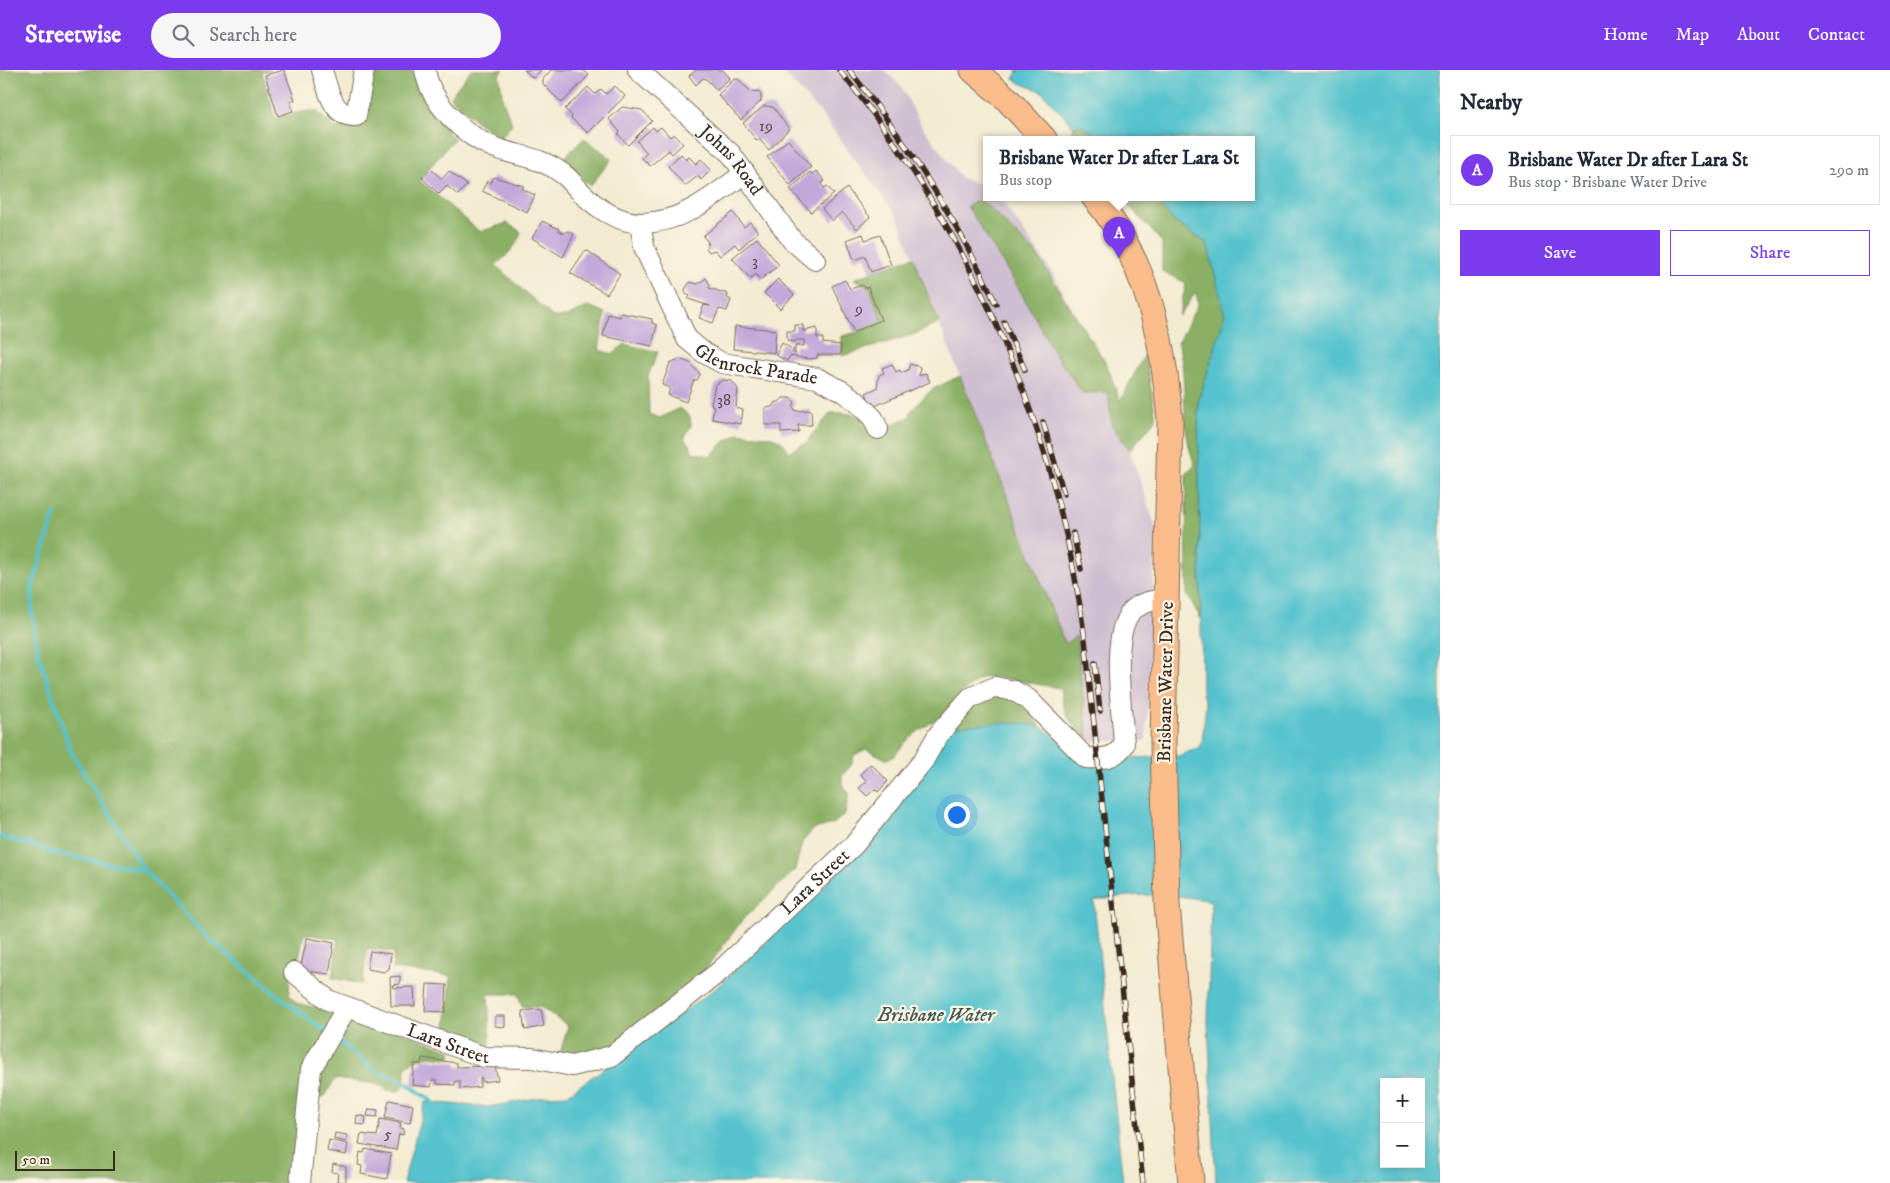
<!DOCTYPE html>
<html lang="en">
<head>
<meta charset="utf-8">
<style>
  :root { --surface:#fff; --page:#f6f6f7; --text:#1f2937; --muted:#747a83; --line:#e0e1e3; --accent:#7c3aed }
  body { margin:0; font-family:"IM FELL DW Pica",serif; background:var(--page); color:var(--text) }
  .controls { position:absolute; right:15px; bottom:15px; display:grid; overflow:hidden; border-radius:0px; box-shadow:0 2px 8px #0003 }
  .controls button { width:45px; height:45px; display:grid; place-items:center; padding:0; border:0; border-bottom:1px solid var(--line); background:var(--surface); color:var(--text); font:25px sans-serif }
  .scale { position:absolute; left:15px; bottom:12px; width:100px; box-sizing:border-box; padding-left:5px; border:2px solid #3b2a1e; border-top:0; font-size:14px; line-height:18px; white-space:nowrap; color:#3b2a1e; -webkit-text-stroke:4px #fcf5e5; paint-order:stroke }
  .you { position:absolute; left:956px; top:744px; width:18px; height:18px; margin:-12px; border:4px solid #fff; border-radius:50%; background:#1a73e8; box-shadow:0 0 0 8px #1a73e833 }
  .badge { display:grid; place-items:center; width:32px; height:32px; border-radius:50%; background:var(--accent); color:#fff; font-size:16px; font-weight:700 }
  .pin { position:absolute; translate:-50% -41px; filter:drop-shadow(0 1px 2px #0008) }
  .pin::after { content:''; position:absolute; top:26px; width:18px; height:15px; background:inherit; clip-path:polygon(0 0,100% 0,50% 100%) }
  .popup { position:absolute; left:983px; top:66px; width:272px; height:65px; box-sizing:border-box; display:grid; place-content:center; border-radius:0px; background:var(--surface); filter:drop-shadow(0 1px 4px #0005); font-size:16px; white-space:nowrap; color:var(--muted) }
  .popup b { font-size:19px; color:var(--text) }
  .popup::after { content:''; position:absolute; left:50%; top:100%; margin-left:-10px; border:10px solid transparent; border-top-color:var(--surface) }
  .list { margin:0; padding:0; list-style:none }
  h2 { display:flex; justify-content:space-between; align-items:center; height:65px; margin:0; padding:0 20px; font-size:21px }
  h2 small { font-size:16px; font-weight:400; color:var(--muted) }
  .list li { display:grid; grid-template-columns:32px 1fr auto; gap:15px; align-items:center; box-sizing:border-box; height:70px; margin:0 10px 10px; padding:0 10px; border:1px solid var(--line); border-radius:0px }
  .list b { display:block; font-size:19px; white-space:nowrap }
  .list p { margin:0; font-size:16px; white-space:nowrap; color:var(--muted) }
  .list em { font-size:16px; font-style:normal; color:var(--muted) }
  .actions { display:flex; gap:10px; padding:15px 20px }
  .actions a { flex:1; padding:11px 0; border:1px solid var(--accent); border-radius:0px; text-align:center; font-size:18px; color:var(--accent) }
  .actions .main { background:var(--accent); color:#fff }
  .icon { flex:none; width:28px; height:28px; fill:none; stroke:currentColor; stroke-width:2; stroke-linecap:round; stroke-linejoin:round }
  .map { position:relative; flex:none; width:1440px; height:1113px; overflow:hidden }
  header { display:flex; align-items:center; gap:30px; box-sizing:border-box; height:70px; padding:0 25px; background:var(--accent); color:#fff }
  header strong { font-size:24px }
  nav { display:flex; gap:28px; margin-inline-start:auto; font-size:18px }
  .search { width:350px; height:45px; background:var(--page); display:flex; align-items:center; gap:12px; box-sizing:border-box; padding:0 18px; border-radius:28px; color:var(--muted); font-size:19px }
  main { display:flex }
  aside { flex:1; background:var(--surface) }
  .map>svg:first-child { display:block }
  .industrial { fill:#cebed1 }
  .forest { fill:#8ab065; stroke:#626d42 }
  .water { fill:#55c2cd; stroke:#487676; fill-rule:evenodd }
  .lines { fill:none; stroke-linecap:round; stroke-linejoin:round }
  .stream { stroke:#55c2cd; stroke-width:4 }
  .building { fill:#c2a8da }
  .minor-casing { stroke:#7b6e5d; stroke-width:22 }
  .major-casing { stroke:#7b6e5d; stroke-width:27 }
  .minor { stroke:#fff; stroke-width:20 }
  .major { stroke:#f9bc8a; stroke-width:25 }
  .rail-casing { stroke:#3b2a1e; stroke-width:5.5 }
  .rail { stroke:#fcf5e5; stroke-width:4; stroke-dasharray:11; stroke-linecap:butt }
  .labels { text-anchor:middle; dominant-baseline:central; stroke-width:4.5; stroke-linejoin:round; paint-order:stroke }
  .number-label { font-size:16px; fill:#5d4a4d }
  .street-label { font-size:19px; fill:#3b2a1e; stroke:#fcf5e5 }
  .water-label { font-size:20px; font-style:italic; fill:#435853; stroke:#fcf5e5 }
</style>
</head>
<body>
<header>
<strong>Streetwise</strong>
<div class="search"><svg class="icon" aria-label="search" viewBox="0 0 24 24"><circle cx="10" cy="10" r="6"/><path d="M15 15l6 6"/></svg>Search here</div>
<nav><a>Home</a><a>Map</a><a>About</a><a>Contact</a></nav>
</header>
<main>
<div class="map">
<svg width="1440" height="1113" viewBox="0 0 1440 1113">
  <rect width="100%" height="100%" fill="#fcf5e5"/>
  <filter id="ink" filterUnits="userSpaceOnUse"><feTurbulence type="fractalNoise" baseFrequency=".02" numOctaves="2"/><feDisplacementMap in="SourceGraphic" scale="10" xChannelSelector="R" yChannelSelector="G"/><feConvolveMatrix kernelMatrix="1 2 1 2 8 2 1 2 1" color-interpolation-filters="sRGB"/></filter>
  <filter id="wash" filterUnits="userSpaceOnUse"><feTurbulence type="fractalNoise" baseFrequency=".0096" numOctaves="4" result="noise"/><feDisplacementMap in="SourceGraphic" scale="20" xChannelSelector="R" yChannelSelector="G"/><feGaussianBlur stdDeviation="1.12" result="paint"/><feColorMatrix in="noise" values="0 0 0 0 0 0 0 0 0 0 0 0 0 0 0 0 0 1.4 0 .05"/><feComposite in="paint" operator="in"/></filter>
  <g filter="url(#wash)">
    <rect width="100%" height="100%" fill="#f3ebd1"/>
    <path class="industrial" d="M781,0h103l17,16 20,39 40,53 25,8v11h13l53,75 34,68 26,58 44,131 -10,212h-55l-3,-3 -12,-102 -11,8 -168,-428 -77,-104z"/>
    <g class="forest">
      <path d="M0,0h271l-9,2 13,46c15,-2 27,-8 42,-7l17,17 21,-3 15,-55h41l35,60 8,9 -35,41 61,52 27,-9 14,9c-3,13 -16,26 -26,33l58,52h14l22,-11 16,7 -6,37 13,4 13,-10 33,8 -10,24 1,38 11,4 20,-10 10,9 1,8 -7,14 6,5 2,8 18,4 14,-14 15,-9c17,4 43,-2 49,19l20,-10 2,-5 21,-24c20,-2 36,5 53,15l26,-11 1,-6 20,-21 29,-14 105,268 11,-8 12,102c-20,-16 -24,-25 -28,-50l-65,-11 -15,1 -16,13 -23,25 -30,20 -18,21 -7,2 -20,-10 -12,6 -2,9 -10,12v8l7,9 -4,21 -12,10 -19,5 -12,13 -7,28 -51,48 -41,55 -94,78 -35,9 -15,-3 9,-31 -27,-19h-19l-4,-13h-30l2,42 -1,19 -44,-17 6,-62 -58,-7 1,-17 -26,-4 -6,36 -30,-6 6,-39 -34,-5 -7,33 -7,6 -1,21 7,9 43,10 -17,30 -25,140h-297z"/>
      <path d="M471,0h33l-5,4 4,27 9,23 -11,14 -24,-16 -27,-25z"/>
      <path d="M1080,54l22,15h-27l-4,-3 3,-9z"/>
      <path d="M584,68l28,21 -22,27 -28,-26z"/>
      <path d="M1121,127h31l24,26 31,20 18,72 -27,88 3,216 -14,-25 -1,-120 9,-9c-16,-38 -6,-82 -17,-122l20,-39 -2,-12 -17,24 7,-33 -24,-12v-29z"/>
      <path d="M981,130l54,52 72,113 13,36 25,-47 11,65 -26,31 -18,-25 -4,-33 -25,1 -27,-37 -38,-69 -51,-81z"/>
      <path d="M913,187l26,66 -24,11 -73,22v-20l13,-3 27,-12 -13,-34 -15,-8z"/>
      <path d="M1010,624l29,29 1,4 -24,-4 -63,4 24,-27z"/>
      <path d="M347,942l105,39 -2,8c-21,-4 -26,-5 -44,7l-2,19 -5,6 -11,-1 -10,-6 -43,-5 -10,17 -14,5 3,-32z"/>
    </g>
    <path class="water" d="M1018,0h422v1113h-224l-8,-161 3,-121c-39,-8 -78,-8 -117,0l29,282h-720l22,-81 64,5 58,-11 20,-1 148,-106 104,-96 133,-166c19,-3 72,-7 89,0 8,4 14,11 22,15 16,8 33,15 50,22l19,-6 46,-2 20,-8 4,-6 4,-38 -4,-10 -4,-291 27,-88 -18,-72 -31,-20 -24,-26h100v-58h-150l-22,-15 -6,3 -33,-36 -21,-8 -6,-5zM1384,1012h37v82h-37z"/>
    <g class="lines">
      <g class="stream">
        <path d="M55,444l-23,73v25l6,41 33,99 73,118 62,66 82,68 38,27"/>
        <path d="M0,767l36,9 17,7 91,17"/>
        <path d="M335,968l38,31 33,14 27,19"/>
      </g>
    </g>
    <g id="blocks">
      <g class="building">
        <path d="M284,0l11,30 -5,2 3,9 -15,5 -13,-41z"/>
        <path d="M524,0h17l-8,8z"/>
        <path d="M551,0h32l6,5 -27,28 -19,-19v-5z"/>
        <path d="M696,0h27l7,8 -13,12 -11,-11 -3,-1 -7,7 -7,-9z"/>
        <path d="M734,9h4l13,13 7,-1 3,4v6l-20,19 -23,-25z"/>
        <path d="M615,16l10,10 -37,37 -17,-15 1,-2 -7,-7 23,-22 7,7 6,-5 5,5z"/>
        <path d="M764,36l9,1 16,22 -20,21 -10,-11 -2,2 -14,-18z"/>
        <path d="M622,37l20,3 10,11 -24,24 -10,-11 2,-2 -11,-13z"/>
        <path d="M653,57l3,4 5,-4 9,10 4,-3 9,10 -11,10 -3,-4 -19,16 -8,-8 5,-5 -10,-12z"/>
        <path d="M788,70l23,27 -21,18 -23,-28z"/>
        <path d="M681,84l5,6 3,-3 7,7 5,-5 10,11 -10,10 -3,-4 -13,10 -17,-20z"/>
        <path d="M431,99l11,10 7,-8 18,14 -9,10 -11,-9 -8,8 -17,-16z"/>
        <path d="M816,101l9,10 -4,3 3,4 3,-2 7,8 -23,18 -21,-23 20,-17 2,2z"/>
        <path d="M494,107l30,9 -2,3 13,6 -8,17 -45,-21 5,-10 4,2z"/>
        <path d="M847,118l23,29 -13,12 -15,-17 -10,9 -10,-12z"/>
        <path d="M733,142l11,15 6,-5 8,10 -19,17 -4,-5 -15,12 -5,-6 -6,2 -3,-4 2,-6 -5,-6z"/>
        <path d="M542,151l17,8 -1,1 5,3 5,-2 6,3 -11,23 -31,-19z"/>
        <path d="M863,164l2,6 15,-5 11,30 -20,7 -6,-16 -11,4 -7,-20z"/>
        <path d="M757,168l22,27 -19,15 -4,-6 -5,5 -19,-21z"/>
        <path d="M588,181l32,23 -13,20 -37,-21 14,-21z"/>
        <path d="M706,208l4,7 -1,3 19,6 -1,4 4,2 -4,11 -8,-2 -6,14 -14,-5 5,-13 6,1 -22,-7 2,-3 -4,-2 -1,-5 5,-7 8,2z"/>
        <path d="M778,209l16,16 -14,14 -16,-16z"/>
        <path d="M845,210l5,9 13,-4 2,3 3,-1 13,33 -27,12 -22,-46z"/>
        <path d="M621,243l31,6v4l5,2 -5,21 -49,-10 5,-22 12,3z"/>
        <path d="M795,255h8v6l14,-3v10h6v5l18,2 -1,10h-23v3l-8,1 -19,-3 -3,5 -11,-6 6,-12 12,7 -2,2 3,2v-8h9v-6h-7l-3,2 -7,-2v-9h8z"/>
        <path d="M735,256l41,4 -2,23 -41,-4z"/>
        <path d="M679,289l11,4 10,11 -3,6h-3l-8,22 -18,-7 2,-7 -8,-3 8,-22z"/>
        <path d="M892,294l4,8 4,-2 1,3 7,-3 2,-6 10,3 -1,9 7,-3 4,9 -58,25 -6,-14 11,-5 2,-13 5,-2 -2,-5z"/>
        <path d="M723,310l9,1 6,8 -2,19 7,2 -2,14 -29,-5 2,-13 -3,-1 4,-20z"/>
        <path d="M783,328h7l5,4 -2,5 3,4 15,-1 1,15h-14l1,7 -18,1v-8h-16v-17l7,-1 3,-5h4z"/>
        <path d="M871,694l17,17 -10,11 -3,-3 -8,7 -8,-8 8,-7 -7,-7z"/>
        <path d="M307,868l27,5 -5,31 -29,-4z"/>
        <path d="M370,881l21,3 -2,15 -5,3 -17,-3z"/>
        <path d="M400,906v8l-8,1 1,3 21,-1 1,19h-24l-1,-29z"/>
        <path d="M427,914l20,1 -2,27 -20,-1z"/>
        <path d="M541,939l3,17 -19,4 -3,-19z"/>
        <path d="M495,946h10v11l-10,-1z"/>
        <path d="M422,988l35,5v4l38,-1 3,14 -16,2v-4h-2v9l-20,2v-8h-5v4l-18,-1v-4h-5l-1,7 -19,-2 2,-21h7z"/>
        <path d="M389,1030l24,5 -3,18 -25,-5z"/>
        <path d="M369,1039l9,1 -1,7 -10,-1z"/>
        <path d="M357,1045l9,2 -1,8 -9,-1z"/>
        <path d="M380,1049l21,4 -1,5 4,1 -1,6 -4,-1 -3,16 -37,-6 2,-10 16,2z"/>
        <path d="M335,1063l12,2 -1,7 -12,-3z"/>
        <path d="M329,1070l19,4 -2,11 -19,-4z"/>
        <path d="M365,1079l26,5 -4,25 -26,-5 1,-8 -4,-1 2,-13 4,1z"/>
        <path d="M333,1094l13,3v15l-9,-1 1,-8 -6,-1z"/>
      </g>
    </g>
  </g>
  <g filter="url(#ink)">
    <use href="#blocks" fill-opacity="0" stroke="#7b6e5d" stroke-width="1"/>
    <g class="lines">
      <defs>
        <g id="minor">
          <path d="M322,0c6,19 10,47 34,46l8,-46"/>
          <path d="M425,0c5,32 38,65 68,77 25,10 47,9 70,27 6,4 11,11 16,16 16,17 38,32 62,33 42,0 72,-27 104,-50"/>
          <path id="s1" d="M638,0l93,84 61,86 23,20"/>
          <path id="s2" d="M640,153l4,24 43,92 17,14 18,10 95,15 25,13 14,10 17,17 5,11"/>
          <path id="s3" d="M294,902l34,28 156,57 48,1 40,8 40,-10 108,-85 134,-126 69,-84 15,-26 32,-37 25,-11 19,4 14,8 58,59c17,1 28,1 38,-13 -1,-31 -16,-115 10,-136 10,-8 21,-9 33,-9"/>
          <path d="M300,1113l11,-114 36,-62"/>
        </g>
        <g id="major">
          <path d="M973,0l34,29 37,40"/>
          <path d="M1094,127c53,62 70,145 76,224l-7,320 4,163 24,279"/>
        </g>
      </defs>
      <use href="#minor" class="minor-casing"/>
      <use href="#major" class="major-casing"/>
      <use href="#minor" class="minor"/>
      <use href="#major" class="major"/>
      <defs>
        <g id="rail">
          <path d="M839,0c135,164 218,360 246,570l58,543"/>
          <path d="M849,0c58,72 108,150 147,234"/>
          <path d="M1004,252l21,48"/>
          <path d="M1043,352l21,72"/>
          <path d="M1073,463l8,36"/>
          <path d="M1095,593l5,48"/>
        </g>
      </defs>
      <use href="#rail" class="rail-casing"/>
      <use href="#rail" class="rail"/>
    </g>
  </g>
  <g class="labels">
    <g class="number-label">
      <text x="766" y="56">19</text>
      <text x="755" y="191">3</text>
      <text x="859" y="239">9</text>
      <text x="724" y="330">38</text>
      <text x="388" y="1064">5</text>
    </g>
    <g class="street-label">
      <text stroke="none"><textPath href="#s1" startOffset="130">Johns Road</textPath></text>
      <text stroke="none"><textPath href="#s2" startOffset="202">Glenrock Parade</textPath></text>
      <text transform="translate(1166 612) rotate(-89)">Brisbane Water Drive</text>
      <text stroke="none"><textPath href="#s3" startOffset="608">Lara Street</textPath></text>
      <text stroke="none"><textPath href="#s3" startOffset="172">Lara Street</textPath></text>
    </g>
    <g class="water-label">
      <text x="936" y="945">Brisbane Water</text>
    </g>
  </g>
</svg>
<div class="controls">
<button>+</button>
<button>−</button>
</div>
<div class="scale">50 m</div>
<div class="you"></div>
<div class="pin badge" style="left:1119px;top:188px">A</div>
<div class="popup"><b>Brisbane Water Dr after Lara St</b>Bus stop</div>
</div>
<aside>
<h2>Nearby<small></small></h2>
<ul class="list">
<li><span class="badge">A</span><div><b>Brisbane Water Dr after Lara St</b><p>Bus stop · Brisbane Water Drive</p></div><em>290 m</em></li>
</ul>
<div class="actions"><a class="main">Save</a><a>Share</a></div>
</aside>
</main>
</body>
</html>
